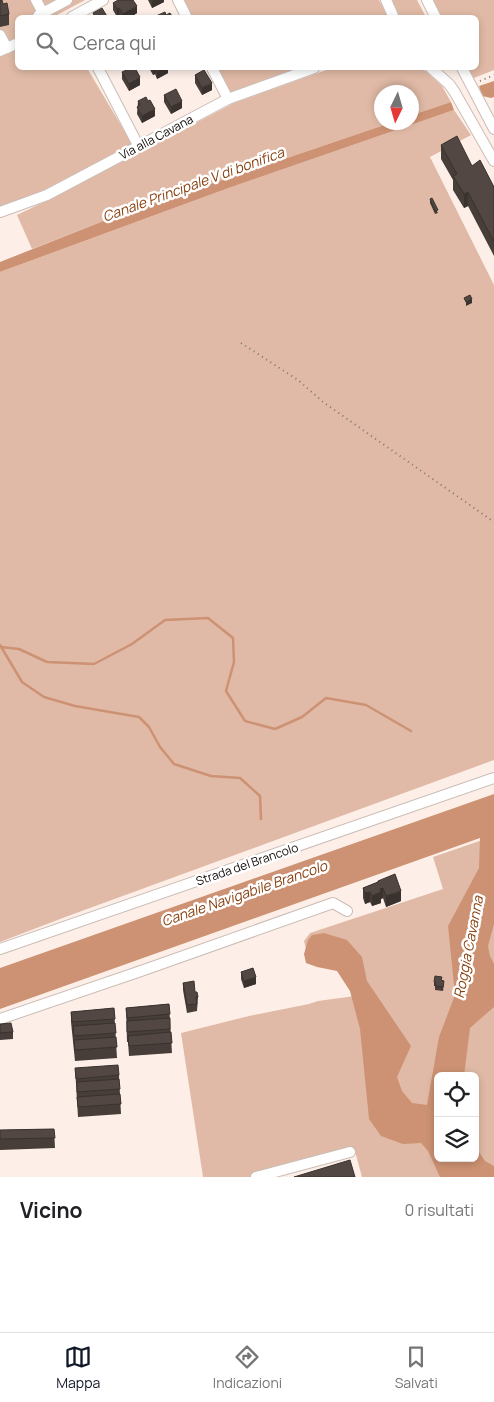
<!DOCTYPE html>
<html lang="it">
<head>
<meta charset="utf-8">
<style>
  :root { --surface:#fff; --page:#f6f6f6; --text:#202124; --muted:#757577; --line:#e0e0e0; --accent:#111827 }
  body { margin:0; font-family:Manrope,sans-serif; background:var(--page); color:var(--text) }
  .controls { position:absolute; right:15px; bottom:15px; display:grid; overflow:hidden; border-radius:8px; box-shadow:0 2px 8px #0003 }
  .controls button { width:45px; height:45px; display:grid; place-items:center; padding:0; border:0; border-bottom:1px solid var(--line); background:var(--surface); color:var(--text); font:25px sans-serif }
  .compass { position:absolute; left:374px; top:85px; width:45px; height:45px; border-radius:50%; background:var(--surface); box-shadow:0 2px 8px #0003; rotate:185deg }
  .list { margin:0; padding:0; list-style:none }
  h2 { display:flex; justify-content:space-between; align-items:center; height:65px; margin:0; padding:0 20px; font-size:21px }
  h2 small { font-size:16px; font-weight:400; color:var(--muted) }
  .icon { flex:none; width:28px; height:28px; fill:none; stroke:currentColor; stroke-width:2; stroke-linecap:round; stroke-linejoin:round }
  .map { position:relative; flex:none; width:494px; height:1177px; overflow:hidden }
  .search { position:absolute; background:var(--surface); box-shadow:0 2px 8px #0003; left:15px; right:15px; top:15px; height:55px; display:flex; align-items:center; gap:12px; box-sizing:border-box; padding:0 18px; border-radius:8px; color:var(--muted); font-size:19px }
  .sheet { height:155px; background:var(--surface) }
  nav { display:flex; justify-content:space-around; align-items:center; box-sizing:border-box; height:70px; border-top:1px solid var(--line); background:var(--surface); font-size:14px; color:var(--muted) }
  nav a { display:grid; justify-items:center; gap:2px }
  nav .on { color:var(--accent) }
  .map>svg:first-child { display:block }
  .green { fill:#e0baa6; fill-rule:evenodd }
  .water { fill:#cd9273 }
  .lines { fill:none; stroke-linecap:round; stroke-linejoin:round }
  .stream { stroke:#cd9273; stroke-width:2.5 }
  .minor-casing { stroke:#cabdb6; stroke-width:12 }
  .path { stroke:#807773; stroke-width:2; stroke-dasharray:1 4; stroke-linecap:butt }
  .minor { stroke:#fff; stroke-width:10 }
  .wall { fill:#473d39 }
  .shaded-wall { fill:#39322e }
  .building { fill:#524742; stroke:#39322e }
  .labels { text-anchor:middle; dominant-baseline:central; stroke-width:5; stroke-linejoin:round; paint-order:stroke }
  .street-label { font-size:12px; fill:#110c0a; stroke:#fff }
  .water-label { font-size:14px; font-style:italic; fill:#894010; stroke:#fff }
</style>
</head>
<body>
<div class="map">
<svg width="494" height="1177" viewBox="0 0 494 1177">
  <rect width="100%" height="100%" fill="#fdefe8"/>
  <g class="green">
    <path d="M0,0h85l-28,15 1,2 -40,1v50h69l45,76 -86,45 -46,18z"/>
    <path d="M181,0h198l9,17h-198z"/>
    <path d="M390,0h27l9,17h-27z"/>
    <path d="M433,0h61v70l-20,8 -6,-10h8v-50l-34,-1z"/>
    <path d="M215,68h90l-76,27z"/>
    <path d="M332,68h90l20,18 9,16 -39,13v-23h-30v30l8,1 -274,93 -84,33 -15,-34 33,-16 184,-96z"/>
    <path d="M454,110l17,25 -41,22 64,128v475l-426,156 -68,26v-670l226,-83z"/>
    <path d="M494,836v341h-132l-7,-26 -28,6 -72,20h-52l-22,-144 68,-17 60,-12 9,-3 37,-5 -5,-22 -44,-25 -2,-8 6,-8 133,-44 -10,-32zM438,1076h37v82h-37z"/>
  </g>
  <g class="water">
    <path d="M494,81v16l-3,1 -9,-2 -3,-10z"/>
    <path d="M451,102l3,8 -228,79 -226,83v-10l116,-46 274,-93 22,-1v-7z"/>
    <path d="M494,794v130l-6,22 2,10 4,8v43l-24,21 -6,48h-26v82h37v-12l10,15 9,5v11h-54l-12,-26 -7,-8 -18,1 -22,-8 -12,-17 -9,-90 -10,-38 -13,-20 -20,-4 -11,-4 -2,-9 4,-14 4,-5 12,-2 23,7 15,17 5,24 44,65 -14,31 5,14 10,12 15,2 12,-68 16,-42 -7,-69 31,-58 1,-30 -480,171v-41z"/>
  </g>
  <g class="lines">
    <g class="stream">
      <path d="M0,645l22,37 22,15 31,9 64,11 10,10 11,20 14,17 37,12 29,2 20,18 1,23"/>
      <path d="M1,647l18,2 28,13 47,2 38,-20 33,-24 43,-2 25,20 1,24 -8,29 19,30 30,8 27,-12 24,-19 40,7 45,26"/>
    </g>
    <defs>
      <g id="minor">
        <path d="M36,0l7,13"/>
        <path d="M178,0l9,18"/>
        <path d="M386,0l8,18"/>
        <path d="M427,0l9,18"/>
        <path d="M37,18l2,-3 28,-15"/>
        <path d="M73,18l-1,-1 31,-17"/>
        <path d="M0,35l7,13"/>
        <path d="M0,51l18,-8"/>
        <path d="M98,68l41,79"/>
        <path d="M212,68l16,31"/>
        <path d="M431,68l18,16 5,7 40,70"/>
        <path d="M462,68l32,61"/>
        <path d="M0,212l47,-17 181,-96 86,-31"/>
        <path d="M0,949l494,-171"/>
        <path d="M0,1019l141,-48 192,-68 14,8"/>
        <path d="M256,1177l94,-25"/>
      </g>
    </defs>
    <use href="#minor" class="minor-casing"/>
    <g class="path">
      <path d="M480,81l14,-6"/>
      <path d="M241,343l57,37 25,22 171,120"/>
    </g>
    <use href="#minor" class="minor"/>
  </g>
  <g class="wall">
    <path d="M0,0l9,14v11l-9,2z"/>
    <path d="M148,0h16v2l-12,6z"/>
    <path d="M113,3l24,10 -8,5h-8l-2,-3 -2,2 -4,-7z"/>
    <path d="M149,68h19v5l-11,6 -2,-5 -2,1z"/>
    <path d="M122,72l18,13 -11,6 -7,-12z"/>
    <path d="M195,75l17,15 -10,5 -7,-12z"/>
    <path d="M164,95l18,13 -11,6 -7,-12z"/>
    <path d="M138,101l17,15 -13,7 -5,-9z"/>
    <path d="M441,145l31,21 22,21v69l-26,-50 -4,2 -11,-18v-10l-12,-21z"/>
    <path d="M430,199l8,14 -3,1 -5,-11z"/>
    <path d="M378,881l23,20 -15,6 -3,-9 -2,1v4l-9,3 -2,-4 -5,2 -2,-6v-10l15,-6z"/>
    <path d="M241,972l15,12 -12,4 -3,-9z"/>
    <path d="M442,980l2,4 -1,7 -8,-1v-4h-1v-4z"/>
    <path d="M183,983l12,9 3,5 -1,14 -10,2 -4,-23z"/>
    <path d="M169,1004l3,49 -43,3 -1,-14h-1l-1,-34z"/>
    <path d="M114,1008l3,50 -42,3 -4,-39v-10z"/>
    <path d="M0,1024l13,8v7l-13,1z"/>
    <path d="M75,1068l44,7 2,39 -43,3z"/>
    <path d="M54,1129l1,19 -55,2v-20z"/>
  </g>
  <g class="shaded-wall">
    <path d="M154,0h10v2l-12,6v-7z"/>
    <path d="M137,6v7l-8,5h-6v-4z"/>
    <path d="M119,8v7l-2,2v-8z"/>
    <path d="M153,68h2v6l-2,1z"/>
    <path d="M165,68h3v5l-11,6v-7z"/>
    <path d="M140,77v8l-11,6v-7z"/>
    <path d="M212,83v7l-10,5v-7z"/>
    <path d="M182,101v7l-11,6v-7z"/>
    <path d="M155,109v7l-13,7v-7z"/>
    <path d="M468,192v14l-4,2v-14z"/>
    <path d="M472,299v4l-6,3v-4z"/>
    <path d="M383,888v10l-2,1v4l-9,3v-10l8,-7z"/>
    <path d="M401,891v10l-15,6v-11z"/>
    <path d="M370,892v10l-5,2v-11z"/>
    <path d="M256,977v7l-12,4v-7z"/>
  </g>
  <g class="building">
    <path d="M0,0h2l1,4 4,-1 2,11 -9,2z"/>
    <path d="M118,0h15l4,6 -14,8 -4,-6 -2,1 -4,-6z"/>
    <path d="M102,8l6,10h-14l1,-1 -2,-4z"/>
    <path d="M165,12l1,3 4,-2 3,5h-16l-1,-2z"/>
    <path d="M131,68h4l5,9 -11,7 -7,-12z"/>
    <path d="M155,68h10l-8,4z"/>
    <path d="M204,70l8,13 -10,5 -7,-13z"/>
    <path d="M176,89l6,12 -11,6 -7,-12z"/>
    <path d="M146,97l2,4 2,-1 5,9 -13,7 -5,-9 3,-2 -2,-4z"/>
    <path d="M457,136l15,30 8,-6 14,27v55l-26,-50 -4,2 -11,-18 4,-2 -16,-29z"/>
    <path d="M432,198l6,12 -3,1 -5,-12z"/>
    <path d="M470,295l2,4 -6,3 -2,-4z"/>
    <path d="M395,874l6,17 -15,5 -3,-8 -3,1 1,3 -9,4 -2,-4 -5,1 -2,-5 15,-6v-1z"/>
    <path d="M253,968l3,9 -12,4 -3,-9z"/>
    <path d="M435,976l7,1 -1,3 3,1 -1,6 -8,-1 1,-3 -2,-1z"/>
    <path d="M194,981l1,11h2l1,5h-2l1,7 -10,1 -4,-22z"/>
    <path d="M169,1004l1,10 -43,4 -1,-10z"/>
    <path d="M114,1008l1,11 -43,3 -1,-10z"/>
    <path d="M170,1018v11l-43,3v-11z"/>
    <path d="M11,1023l2,9 -13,1v-9z"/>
    <path d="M115,1023l1,10 -42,3 -1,-10z"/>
    <path d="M171,1032l1,11 -43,3 -1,-10z"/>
    <path d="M116,1037l1,10 -42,3 -1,-10z"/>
    <path d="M118,1065l1,10 -43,4 -1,-11z"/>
    <path d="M119,1079l1,10 -43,3v-10z"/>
    <path d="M120,1094l1,10 -43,3 -1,-10z"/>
    <path d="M54,1129l1,9 -55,1v-9z"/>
    <path d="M350,1160l5,17h-61z"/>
  </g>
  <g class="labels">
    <g class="street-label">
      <text transform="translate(156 137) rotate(-28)">Via alla Cavana</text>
      <text transform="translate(247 864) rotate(-19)">Strada del Brancolo</text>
    </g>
    <g class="water-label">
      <text transform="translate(193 184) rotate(-20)">Canale Principale V di bonifica</text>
      <text transform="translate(244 893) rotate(-19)">Canale Navigabile Brancolo</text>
      <text transform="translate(468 947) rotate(-79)">Roggia Cavanna</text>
    </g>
  </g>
</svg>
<div class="controls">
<button><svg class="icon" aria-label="locate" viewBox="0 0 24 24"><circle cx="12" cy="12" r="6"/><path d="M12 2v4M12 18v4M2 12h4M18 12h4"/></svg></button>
<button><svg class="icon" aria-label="layers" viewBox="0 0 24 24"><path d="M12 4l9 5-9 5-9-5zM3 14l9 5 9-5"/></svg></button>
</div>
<svg class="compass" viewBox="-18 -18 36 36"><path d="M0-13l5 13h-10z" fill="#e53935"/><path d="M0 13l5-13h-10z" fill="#757577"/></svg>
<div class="search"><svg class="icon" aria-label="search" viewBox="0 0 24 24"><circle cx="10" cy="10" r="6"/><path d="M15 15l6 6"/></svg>Cerca qui</div>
</div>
<section class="sheet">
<h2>Vicino<small>0 risultati</small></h2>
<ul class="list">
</ul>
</section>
<nav>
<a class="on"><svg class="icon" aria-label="map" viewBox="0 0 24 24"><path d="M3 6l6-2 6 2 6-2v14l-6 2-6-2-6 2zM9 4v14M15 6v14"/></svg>Mappa</a>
<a><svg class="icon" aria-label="directions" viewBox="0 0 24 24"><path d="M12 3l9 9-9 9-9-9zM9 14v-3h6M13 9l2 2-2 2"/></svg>Indicazioni</a>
<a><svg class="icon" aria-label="saved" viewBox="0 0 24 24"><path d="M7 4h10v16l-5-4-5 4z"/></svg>Salvati</a>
</nav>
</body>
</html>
